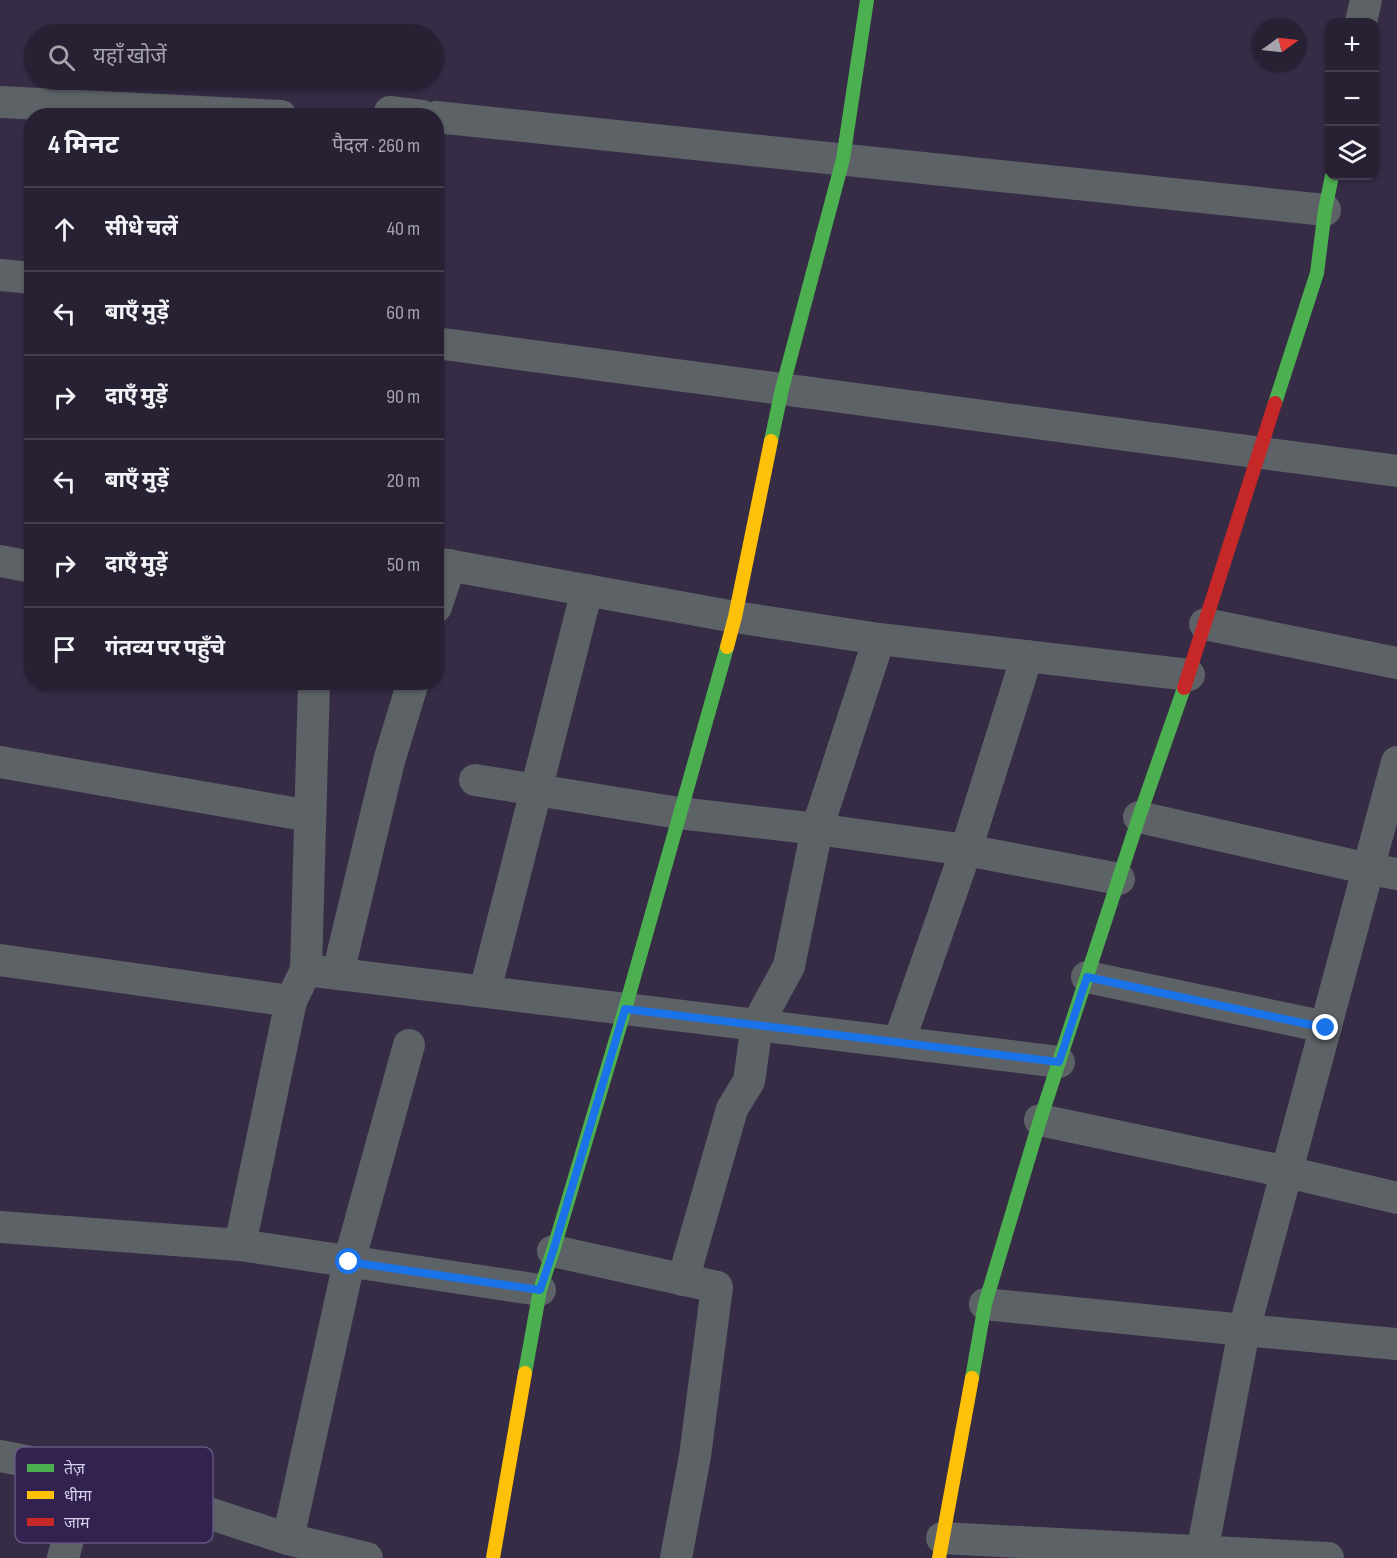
<!DOCTYPE html>
<html lang="hi">
<head>
<meta charset="utf-8">
<style>
  :root { --surface:#282134; --page:#30293c; --text:#f1f3f6; --muted:#a5a3ac; --line:#443e4f }
  body { margin:0; font-family:"Sofia Sans Condensed","Noto Sans Devanagari",sans-serif; background:var(--page); color:var(--text) }
  .controls { position:absolute; right:18px; top:18px; display:grid; overflow:hidden; border-radius:12px; box-shadow:0 2px 4px #0004 }
  .controls button { width:54px; height:54px; display:grid; place-items:center; padding:0; border:0; border-bottom:2px solid var(--line); background:var(--surface); color:var(--text); font:30px sans-serif }
  .compass { position:absolute; left:1253px; top:18px; width:54px; height:54px; border-radius:50%; background:var(--surface); box-shadow:0 2px 4px #0004; rotate:75deg }
  .stop { position:absolute; width:18px; height:18px; margin:-14px; border:4px solid #1a73e8; border-radius:50%; background:#fff }
  .stop.end { background:#1a73e8; border-color:#fff; box-shadow:0 2px 6px #0008 }
  .list { margin:0; padding:0; list-style:none }
  h2 { display:flex; justify-content:space-between; align-items:center; height:78px; margin:0; padding:0 24px; font-size:26px }
  h2 small { font-size:20px; font-weight:400; color:var(--muted) }
  .list li { display:grid; grid-template-columns:39px 1fr auto; gap:18px; align-items:center; box-sizing:border-box; height:84px; padding:0 24px; border-top:2px solid var(--line) }
  .list b { display:block; font-size:22px; white-space:nowrap }
  .list em { font-size:20px; font-style:normal; color:var(--muted) }
  .icon { flex:none; width:33px; height:33px; fill:none; stroke:currentColor; stroke-width:2; stroke-linecap:round; stroke-linejoin:round }
  .map { position:relative; flex:none; width:1397px; height:1558px; overflow:hidden }
  .search { position:absolute; background:var(--surface); box-shadow:0 2px 4px #0004; left:24px; top:24px; width:420px; height:66px; display:flex; align-items:center; gap:15px; box-sizing:border-box; padding:0 21px; border-radius:33px; color:var(--muted); font-size:22px }
  .panel { position:absolute; background:var(--surface); box-shadow:0 2px 4px #0004; left:24px; top:108px; width:420px; height:582px; border-radius:24px }
  .map>svg:first-child { display:block }
  .lines { fill:none; stroke-linecap:round; stroke-linejoin:round }
  .street { stroke:#5c6266; stroke-width:32 }
  .fast { stroke:#4caf50; stroke-width:14 }
  .slow { stroke:#ffc107; stroke-width:14 }
  .jam { stroke:#c62828; stroke-width:14 }
  .route { stroke:#1a73e8; stroke-width:8 }
  .key { fill:#322250; stroke:#64567f; stroke-width:1.5 }
  .key-label { font-size:16px; fill:#d7cfec }
</style>
</head>
<body>
<div class="map">
<svg width="1397" height="1558" viewBox="0 0 1397 1558">
  <rect width="100%" height="100%" fill="#362c46"/>
  <g class="lines">
    <g class="street">
      <path d="M1361,22l5,-22"/>
      <path d="M0,102l281,14"/>
      <path d="M390,112l32,4"/>
      <path d="M436,117l889,93"/>
      <path d="M0,275l32,3"/>
      <path d="M436,343l961,128"/>
      <path d="M0,561l32,6"/>
      <path d="M436,563l299,54 144,22 310,36"/>
      <path d="M436,607l14,-42"/>
      <path d="M1205,624l192,39"/>
      <path d="M0,762l310,54"/>
      <path d="M475,780l204,33 138,16 149,21 153,29"/>
      <path d="M1139,817l230,52 28,5"/>
      <path d="M0,960l291,41 15,-31 753,92"/>
      <path d="M306,970l8,-288"/>
      <path d="M338,973l51,-212 24,-79"/>
      <path d="M1087,977l239,50"/>
      <path d="M485,991l102,-401"/>
      <path d="M899,1042l67,-192 61,-194"/>
      <path d="M1040,1120l247,52 110,26"/>
      <path d="M0,1227l240,18 51,-244"/>
      <path d="M240,1245l300,45"/>
      <path d="M553,1251l164,36 -22,169 -19,102"/>
      <path d="M683,1280l49,-171 17,-28 8,-56 32,-59 28,-137 62,-190"/>
      <path d="M985,1304l259,26 153,-568"/>
      <path d="M0,1456l86,17 202,66 79,19"/>
      <path d="M942,1538l386,20"/>
      <path d="M288,1539l61,-277 60,-217"/>
      <path d="M63,1558l23,-85"/>
      <path d="M1201,1558l43,-228 153,14"/>
    </g>
    <g class="fast">
      <path d="M1275,403l42,-130 8,-63 7,-34"/>
      <path d="M771,441l11,-52 61,-230 24,-159"/>
      <path d="M525,1373l15,-83 13,-39 72,-242 102,-362"/>
      <path d="M972,1378l13,-74 55,-184 99,-303 45,-129"/>
    </g>
    <g class="slow">
      <path d="M727,647l8,-30 36,-176"/>
      <path d="M493,1558l32,-185"/>
      <path d="M939,1558l33,-180"/>
    </g>
    <path class="jam" d="M1184,688l91,-285"/>
  </g>
  <g class="lines">
    <path class="route" d="M349,1262l191,28 13,-39 72,-242 434,53 28,-85 239,51"/>
  </g>
  <rect x="15" y="1447" width="198" height="96" rx="9" class="key"/>
  <rect x="27" y="1464" width="27" height="8" fill="#4caf50"/>
  <rect x="27" y="1491" width="27" height="8" fill="#ffc107"/>
  <rect x="27" y="1518" width="27" height="8" fill="#c62828"/>
  <g class="key-label">
    <text x="64" y="1474">तेज़</text>
    <text x="64" y="1501">धीमा</text>
    <text x="64" y="1528">जाम</text>
  </g>
</svg>
<div class="controls">
<button>+</button>
<button>−</button>
<button><svg class="icon" aria-label="layers" viewBox="0 0 24 24"><path d="M12 4l9 5-9 5-9-5zM3 14l9 5 9-5"/></svg></button>
</div>
<svg class="compass" viewBox="-18 -18 36 36"><path d="M0-13l5 13h-10z" fill="#e53935"/><path d="M0 13l5-13h-10z" fill="#a5a3ac"/></svg>
<div class="stop" style="left:349px;top:1262px"></div>
<div class="stop end" style="left:1326px;top:1028px"></div>
<div class="search"><svg class="icon" aria-label="search" viewBox="0 0 24 24"><circle cx="10" cy="10" r="6"/><path d="M15 15l6 6"/></svg>यहाँ खोजें</div>
<section class="panel">
<h2>4 मिनट<small>पैदल · 260 m</small></h2>
<ul class="list">
<li><svg class="icon" aria-label="ahead" viewBox="0 0 24 24"><path d="M12 20V5M6 11l6-6 6 6"/></svg><div><b>सीधे चलें</b></div><em>40 m</em></li>
<li><svg class="icon" aria-label="left" viewBox="0 0 24 24"><path d="M17 20v-9H6M10 6l-5 5 5 5"/></svg><div><b>बाएँ मुड़ें</b></div><em>60 m</em></li>
<li><svg class="icon" aria-label="right" viewBox="0 0 24 24"><path d="M7 20v-9h11M14 6l5 5-5 5"/></svg><div><b>दाएँ मुड़ें</b></div><em>90 m</em></li>
<li><svg class="icon" aria-label="left" viewBox="0 0 24 24"><path d="M17 20v-9H6M10 6l-5 5 5 5"/></svg><div><b>बाएँ मुड़ें</b></div><em>20 m</em></li>
<li><svg class="icon" aria-label="right" viewBox="0 0 24 24"><path d="M7 20v-9h11M14 6l5 5-5 5"/></svg><div><b>दाएँ मुड़ें</b></div><em>50 m</em></li>
<li><svg class="icon" aria-label="arrive" viewBox="0 0 24 24"><path d="M6 21V4h12l-3 4 3 4H6"/></svg><div><b>गंतव्य पर पहुँचे</b></div></li>
</ul>
</section>
</div>
</body>
</html>
